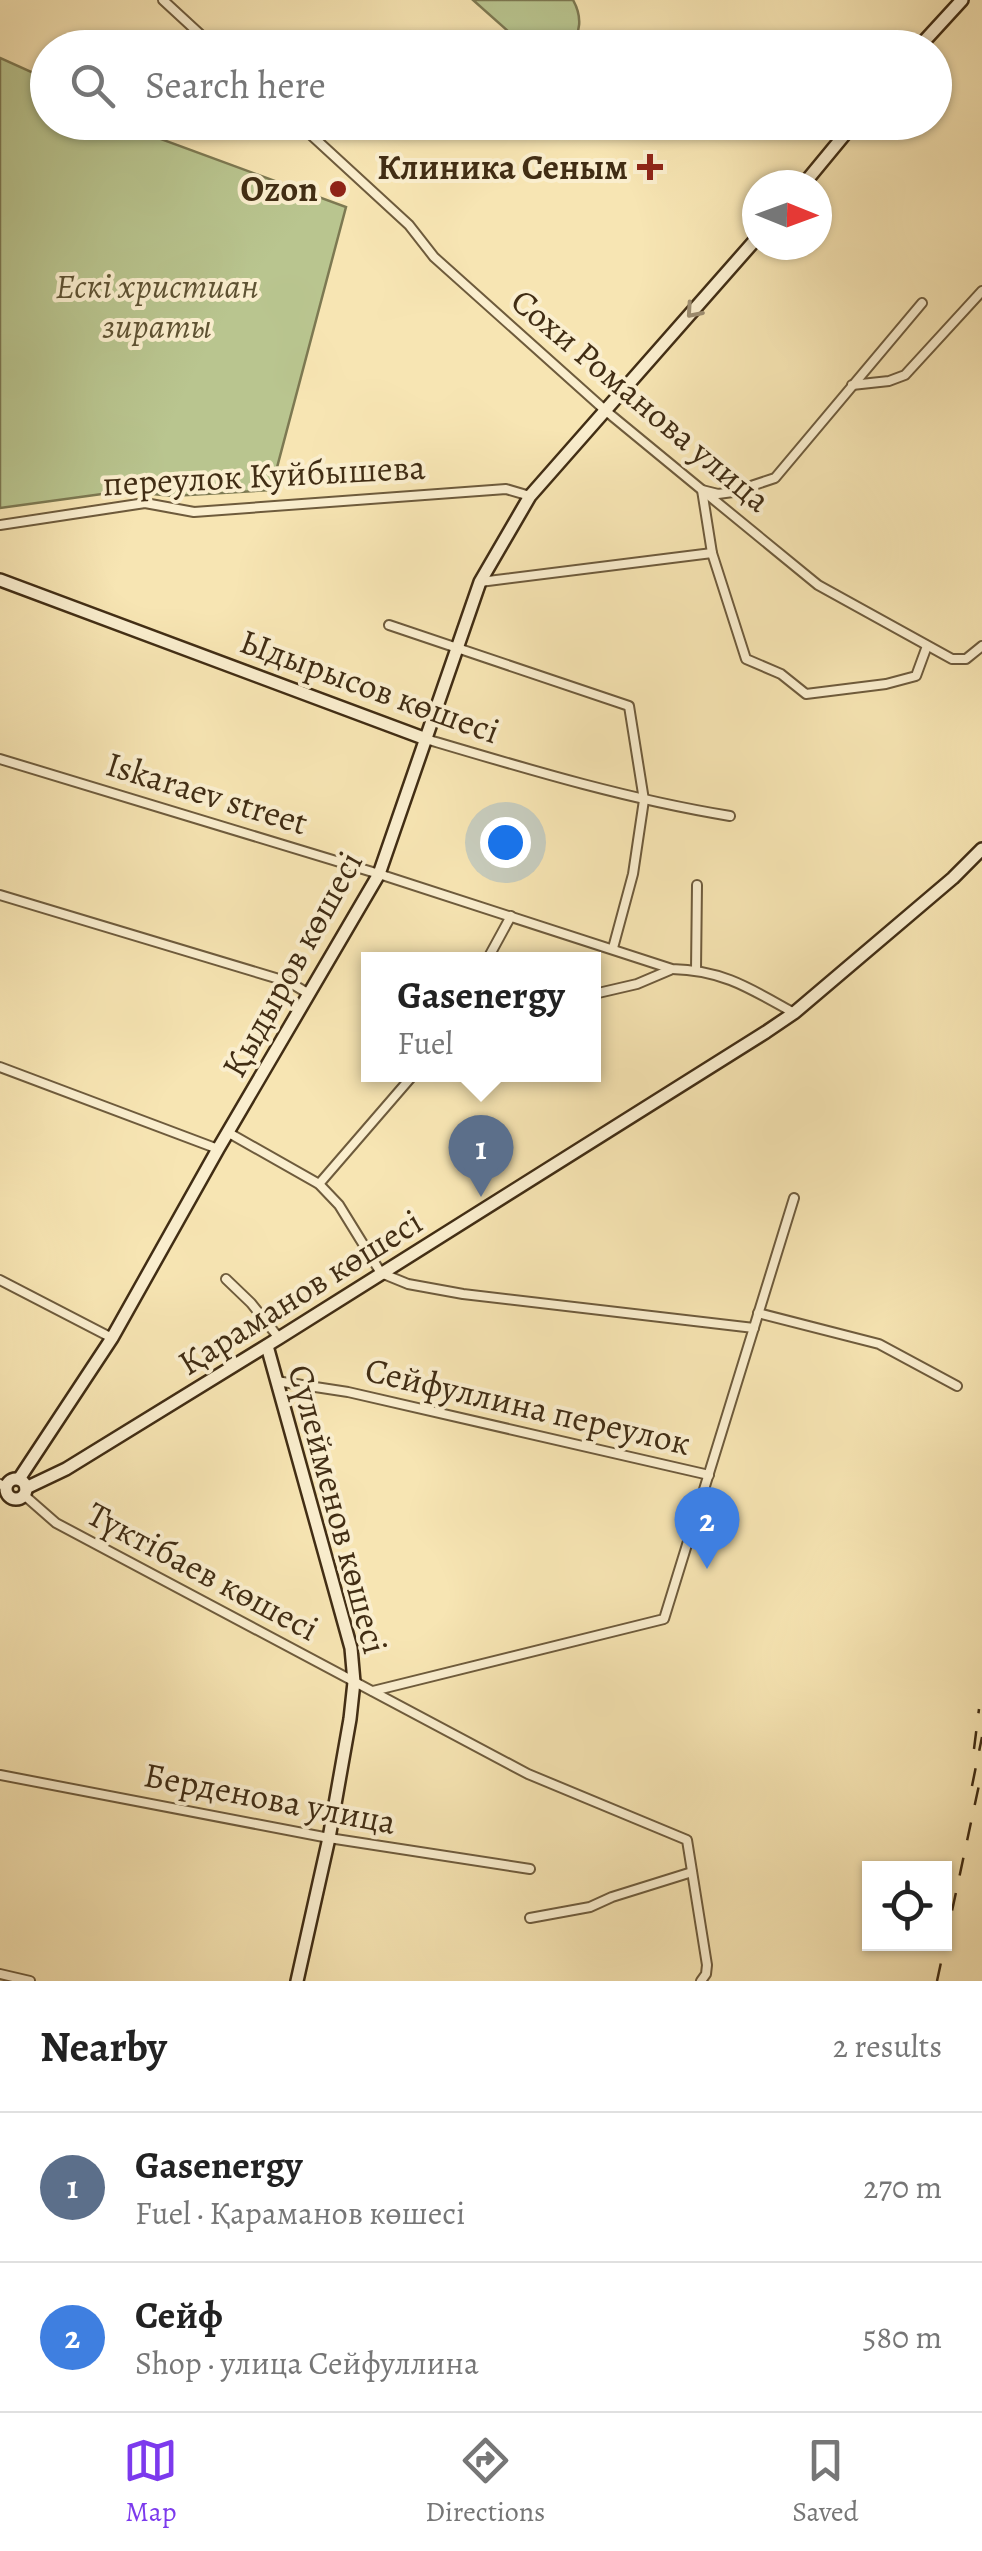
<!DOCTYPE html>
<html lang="en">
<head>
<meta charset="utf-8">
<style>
  :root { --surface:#fff; --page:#f2f2f2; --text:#222; --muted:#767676; --line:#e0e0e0; --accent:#7c3aed }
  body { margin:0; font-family:Alegreya,serif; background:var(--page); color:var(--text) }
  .controls { position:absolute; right:30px; bottom:30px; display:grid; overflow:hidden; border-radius:0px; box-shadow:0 2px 8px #0004 }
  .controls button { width:90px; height:90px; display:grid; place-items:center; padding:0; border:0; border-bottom:2px solid var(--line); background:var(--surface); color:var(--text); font:50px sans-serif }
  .compass { position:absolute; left:742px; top:170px; width:90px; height:90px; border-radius:50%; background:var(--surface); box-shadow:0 2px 8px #0004; rotate:91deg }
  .you { position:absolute; left:505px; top:842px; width:35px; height:35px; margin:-25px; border:8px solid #fff; border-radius:50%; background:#1a73e8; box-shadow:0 0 0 15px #1a73e833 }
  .badge { display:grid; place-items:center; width:65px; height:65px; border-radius:50%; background:var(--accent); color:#fff; font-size:32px; font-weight:700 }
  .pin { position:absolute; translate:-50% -82px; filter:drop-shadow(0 2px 5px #0008) }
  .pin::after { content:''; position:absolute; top:52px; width:35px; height:30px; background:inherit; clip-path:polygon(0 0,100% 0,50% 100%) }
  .popup { position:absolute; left:361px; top:952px; width:240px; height:130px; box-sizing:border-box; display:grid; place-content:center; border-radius:0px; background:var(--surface); filter:drop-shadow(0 2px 8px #0005); font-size:32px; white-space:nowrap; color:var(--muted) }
  .popup b { font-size:38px; color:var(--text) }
  .popup::after { content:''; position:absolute; left:50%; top:100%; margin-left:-20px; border:20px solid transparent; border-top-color:var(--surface) }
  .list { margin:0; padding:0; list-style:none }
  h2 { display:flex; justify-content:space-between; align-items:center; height:130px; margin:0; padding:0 40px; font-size:42px }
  h2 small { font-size:32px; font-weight:400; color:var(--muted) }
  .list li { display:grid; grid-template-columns:65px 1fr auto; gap:30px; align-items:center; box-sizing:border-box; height:150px; padding:0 40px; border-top:2px solid var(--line) }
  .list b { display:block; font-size:38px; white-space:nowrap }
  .list p { margin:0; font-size:32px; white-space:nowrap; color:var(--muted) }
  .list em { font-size:32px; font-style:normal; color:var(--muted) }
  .icon { flex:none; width:55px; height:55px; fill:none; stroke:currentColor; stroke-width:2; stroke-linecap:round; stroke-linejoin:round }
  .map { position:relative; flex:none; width:982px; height:1981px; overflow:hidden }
  .search { position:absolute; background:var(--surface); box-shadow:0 2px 8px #0004; left:30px; right:30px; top:30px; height:110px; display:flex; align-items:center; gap:25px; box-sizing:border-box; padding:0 35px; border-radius:55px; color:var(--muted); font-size:38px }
  .sheet { height:430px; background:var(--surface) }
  nav { display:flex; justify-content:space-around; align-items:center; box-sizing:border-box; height:140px; border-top:2px solid var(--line); background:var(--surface); font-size:28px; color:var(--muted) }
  nav a { display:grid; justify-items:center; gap:5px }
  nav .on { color:var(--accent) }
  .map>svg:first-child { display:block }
  .green { fill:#b9c58f; stroke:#7d7952; stroke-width:2.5 }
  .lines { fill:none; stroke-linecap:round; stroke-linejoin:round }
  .street-casing { stroke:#6e5b3c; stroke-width:12 }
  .secondary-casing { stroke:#412d14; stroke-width:16 }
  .street { stroke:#faeece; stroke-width:8 }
  .secondary { stroke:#faeece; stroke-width:11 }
  .rail { stroke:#412d14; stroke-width:2.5; stroke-dasharray:18 18; stroke-linecap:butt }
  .oneway { stroke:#9e8e71 }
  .poi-dot { fill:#8f2418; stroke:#faeece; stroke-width:4 }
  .labels { text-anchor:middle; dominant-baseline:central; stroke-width:8; stroke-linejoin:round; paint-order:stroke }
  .poi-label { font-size:35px; font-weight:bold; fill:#412d14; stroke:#faeece; text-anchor:end }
  .park-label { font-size:35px; font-style:italic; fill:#5f5333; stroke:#faeece }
  .street-label { font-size:35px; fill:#412d14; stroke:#faeece }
</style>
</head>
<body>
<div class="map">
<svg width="982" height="1981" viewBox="0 0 982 1981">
  <rect width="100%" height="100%" fill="#f7e5b3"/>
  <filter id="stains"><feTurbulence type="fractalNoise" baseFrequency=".002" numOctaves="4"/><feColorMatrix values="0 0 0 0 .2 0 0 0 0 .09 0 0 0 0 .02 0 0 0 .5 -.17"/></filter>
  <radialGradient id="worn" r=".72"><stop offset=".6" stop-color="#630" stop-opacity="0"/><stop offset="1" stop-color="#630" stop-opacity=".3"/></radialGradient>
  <g class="green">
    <path d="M473,0h100c9,16 9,34 -5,47h-42z"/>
    <path d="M0,58l47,21 1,43 85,1 14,11 199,73 -75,283 -99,6 -48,-5 -124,17z"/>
  </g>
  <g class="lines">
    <defs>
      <g id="street">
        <path d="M163,0l52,48"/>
        <path d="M297,122l112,103 25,32 172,154 96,79 116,95 134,74h14l16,-13"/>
        <path d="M922,303l-147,175 -42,14 -15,2 -16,-4 10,63 34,106 35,15 25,20 80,-10 30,-8 11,-30"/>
        <path d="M852,385l37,-4 16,-6 77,-84"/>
        <path d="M0,525l145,-22 49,9 312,-23 24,7"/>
        <path d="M480,582l232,-29"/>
        <path d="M389,625l240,81 15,94 -11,74 -20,74"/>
        <path d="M426,739c101,30 200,60 304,77"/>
        <path d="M0,759l379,115 293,95c51,1 79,20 122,44"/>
        <path d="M0,895l289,87 20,12"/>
        <path d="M487,960l24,-44"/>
        <path d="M696,970l1,-85"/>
        <path d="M594,994l43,-10 33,-14"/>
        <path d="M0,1067l218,82"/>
        <path d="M229,1133l90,51 20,21 42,68 27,11 55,10 291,34"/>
        <path d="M319,1184l95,-110"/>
        <path d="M226,1279l25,24 28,35"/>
        <path d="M0,1280l112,58"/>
        <path d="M758,1313l121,31 78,42"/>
        <path d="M276,1381l72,11 361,83"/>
        <path d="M0,1484l6,3"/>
        <path d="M24,1495l32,28 472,251 159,66 20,125 -1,9 -5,7"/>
        <path d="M373,1691l291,-72 130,-421"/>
        <path d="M0,1775l329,63 201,31"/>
        <path d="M530,1918l60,-11 22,-10 80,-25"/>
        <path d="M0,1974l30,7"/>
      </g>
      <g id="secondary">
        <path d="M918,48l44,-48"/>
        <path d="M803,185l52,-63"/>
        <path d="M0,580l426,159"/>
        <path d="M267,1346l84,302 3,34 -4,37 -21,119 -32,143"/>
        <circle cx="16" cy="1489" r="10"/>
        <path d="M19,1479l93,-141 106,-189 161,-275 101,-292 50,-86 227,-258"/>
        <path d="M26,1488l40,-19 213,-131 487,-306 28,-19 159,-135 29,-29"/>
      </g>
    </defs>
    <use href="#street" class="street-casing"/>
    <use href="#secondary" class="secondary-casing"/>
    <use href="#street" class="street"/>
    <use href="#secondary" class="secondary"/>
    <g class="rail">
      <path d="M974,1749l5,-40"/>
      <path d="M972,1786l10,-49"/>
      <path d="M937,1981l45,-210"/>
    </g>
  </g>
  <defs><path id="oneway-chevron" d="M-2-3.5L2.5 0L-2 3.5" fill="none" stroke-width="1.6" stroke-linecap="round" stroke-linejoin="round" transform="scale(2.5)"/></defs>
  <use class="oneway" href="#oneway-chevron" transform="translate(693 311) rotate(131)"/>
  <g class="poi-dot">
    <path d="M645 152h10v10h10v10h-10v10h-10v-10h-10v-10h10z"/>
    <circle cx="338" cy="189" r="10"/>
  </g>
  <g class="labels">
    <g class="poi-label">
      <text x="628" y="167">Клиника Сеным</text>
      <text x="318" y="189">Ozon</text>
    </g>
    <g class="park-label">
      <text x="157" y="286">Ескі христиан<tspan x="157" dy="40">зираты</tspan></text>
    </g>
    <g class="street-label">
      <text transform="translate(641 400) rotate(40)">Сохи Романова улица</text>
      <text transform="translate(264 475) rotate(-3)">переулок Куйбышева</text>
      <text transform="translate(370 686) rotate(20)">Ыдырысов көшесі</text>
      <text transform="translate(207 793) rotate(17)">Iskaraev street</text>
      <text transform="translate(292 964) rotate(-61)">Қыдыров көшесі</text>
      <text transform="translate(300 1292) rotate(-32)">Қараманов көшесі</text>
      <text transform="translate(528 1406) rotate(13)">Сейфуллина переулок</text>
      <text transform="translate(338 1509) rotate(75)">Сүлейменов көшесі</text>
      <text transform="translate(203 1571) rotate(28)">Түктібаев көшесі</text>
      <text transform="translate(270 1798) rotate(11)">Берденова улица</text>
    </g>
  </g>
  <rect width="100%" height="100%" filter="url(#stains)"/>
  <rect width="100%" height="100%" fill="url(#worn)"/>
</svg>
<div class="controls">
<button><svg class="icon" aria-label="locate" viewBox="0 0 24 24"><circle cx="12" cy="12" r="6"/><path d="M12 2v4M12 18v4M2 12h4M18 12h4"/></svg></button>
</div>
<svg class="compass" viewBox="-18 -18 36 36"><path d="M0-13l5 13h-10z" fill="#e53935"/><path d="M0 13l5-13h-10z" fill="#767676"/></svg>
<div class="you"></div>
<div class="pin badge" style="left:481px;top:1197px;background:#5c6f8a">1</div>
<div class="popup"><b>Gasenergy</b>Fuel</div>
<div class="pin badge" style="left:707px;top:1569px;background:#3f7fe0">2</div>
<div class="search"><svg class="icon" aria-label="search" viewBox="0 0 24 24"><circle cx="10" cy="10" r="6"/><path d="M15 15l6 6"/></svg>Search here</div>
</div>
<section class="sheet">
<h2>Nearby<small>2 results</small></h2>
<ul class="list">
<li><span class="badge" style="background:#5c6f8a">1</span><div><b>Gasenergy</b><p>Fuel · Қараманов көшесі</p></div><em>270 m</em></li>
<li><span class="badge" style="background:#3f7fe0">2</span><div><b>Сейф</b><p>Shop · улица Сейфуллина</p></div><em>580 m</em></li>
</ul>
</section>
<nav>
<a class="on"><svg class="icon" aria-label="map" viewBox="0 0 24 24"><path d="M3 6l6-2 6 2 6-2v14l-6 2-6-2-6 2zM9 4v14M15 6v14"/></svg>Map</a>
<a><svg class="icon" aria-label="directions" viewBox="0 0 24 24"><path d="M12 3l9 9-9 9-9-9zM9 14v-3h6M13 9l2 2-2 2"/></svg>Directions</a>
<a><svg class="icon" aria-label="saved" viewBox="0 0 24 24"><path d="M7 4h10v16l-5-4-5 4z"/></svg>Saved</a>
</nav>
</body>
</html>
